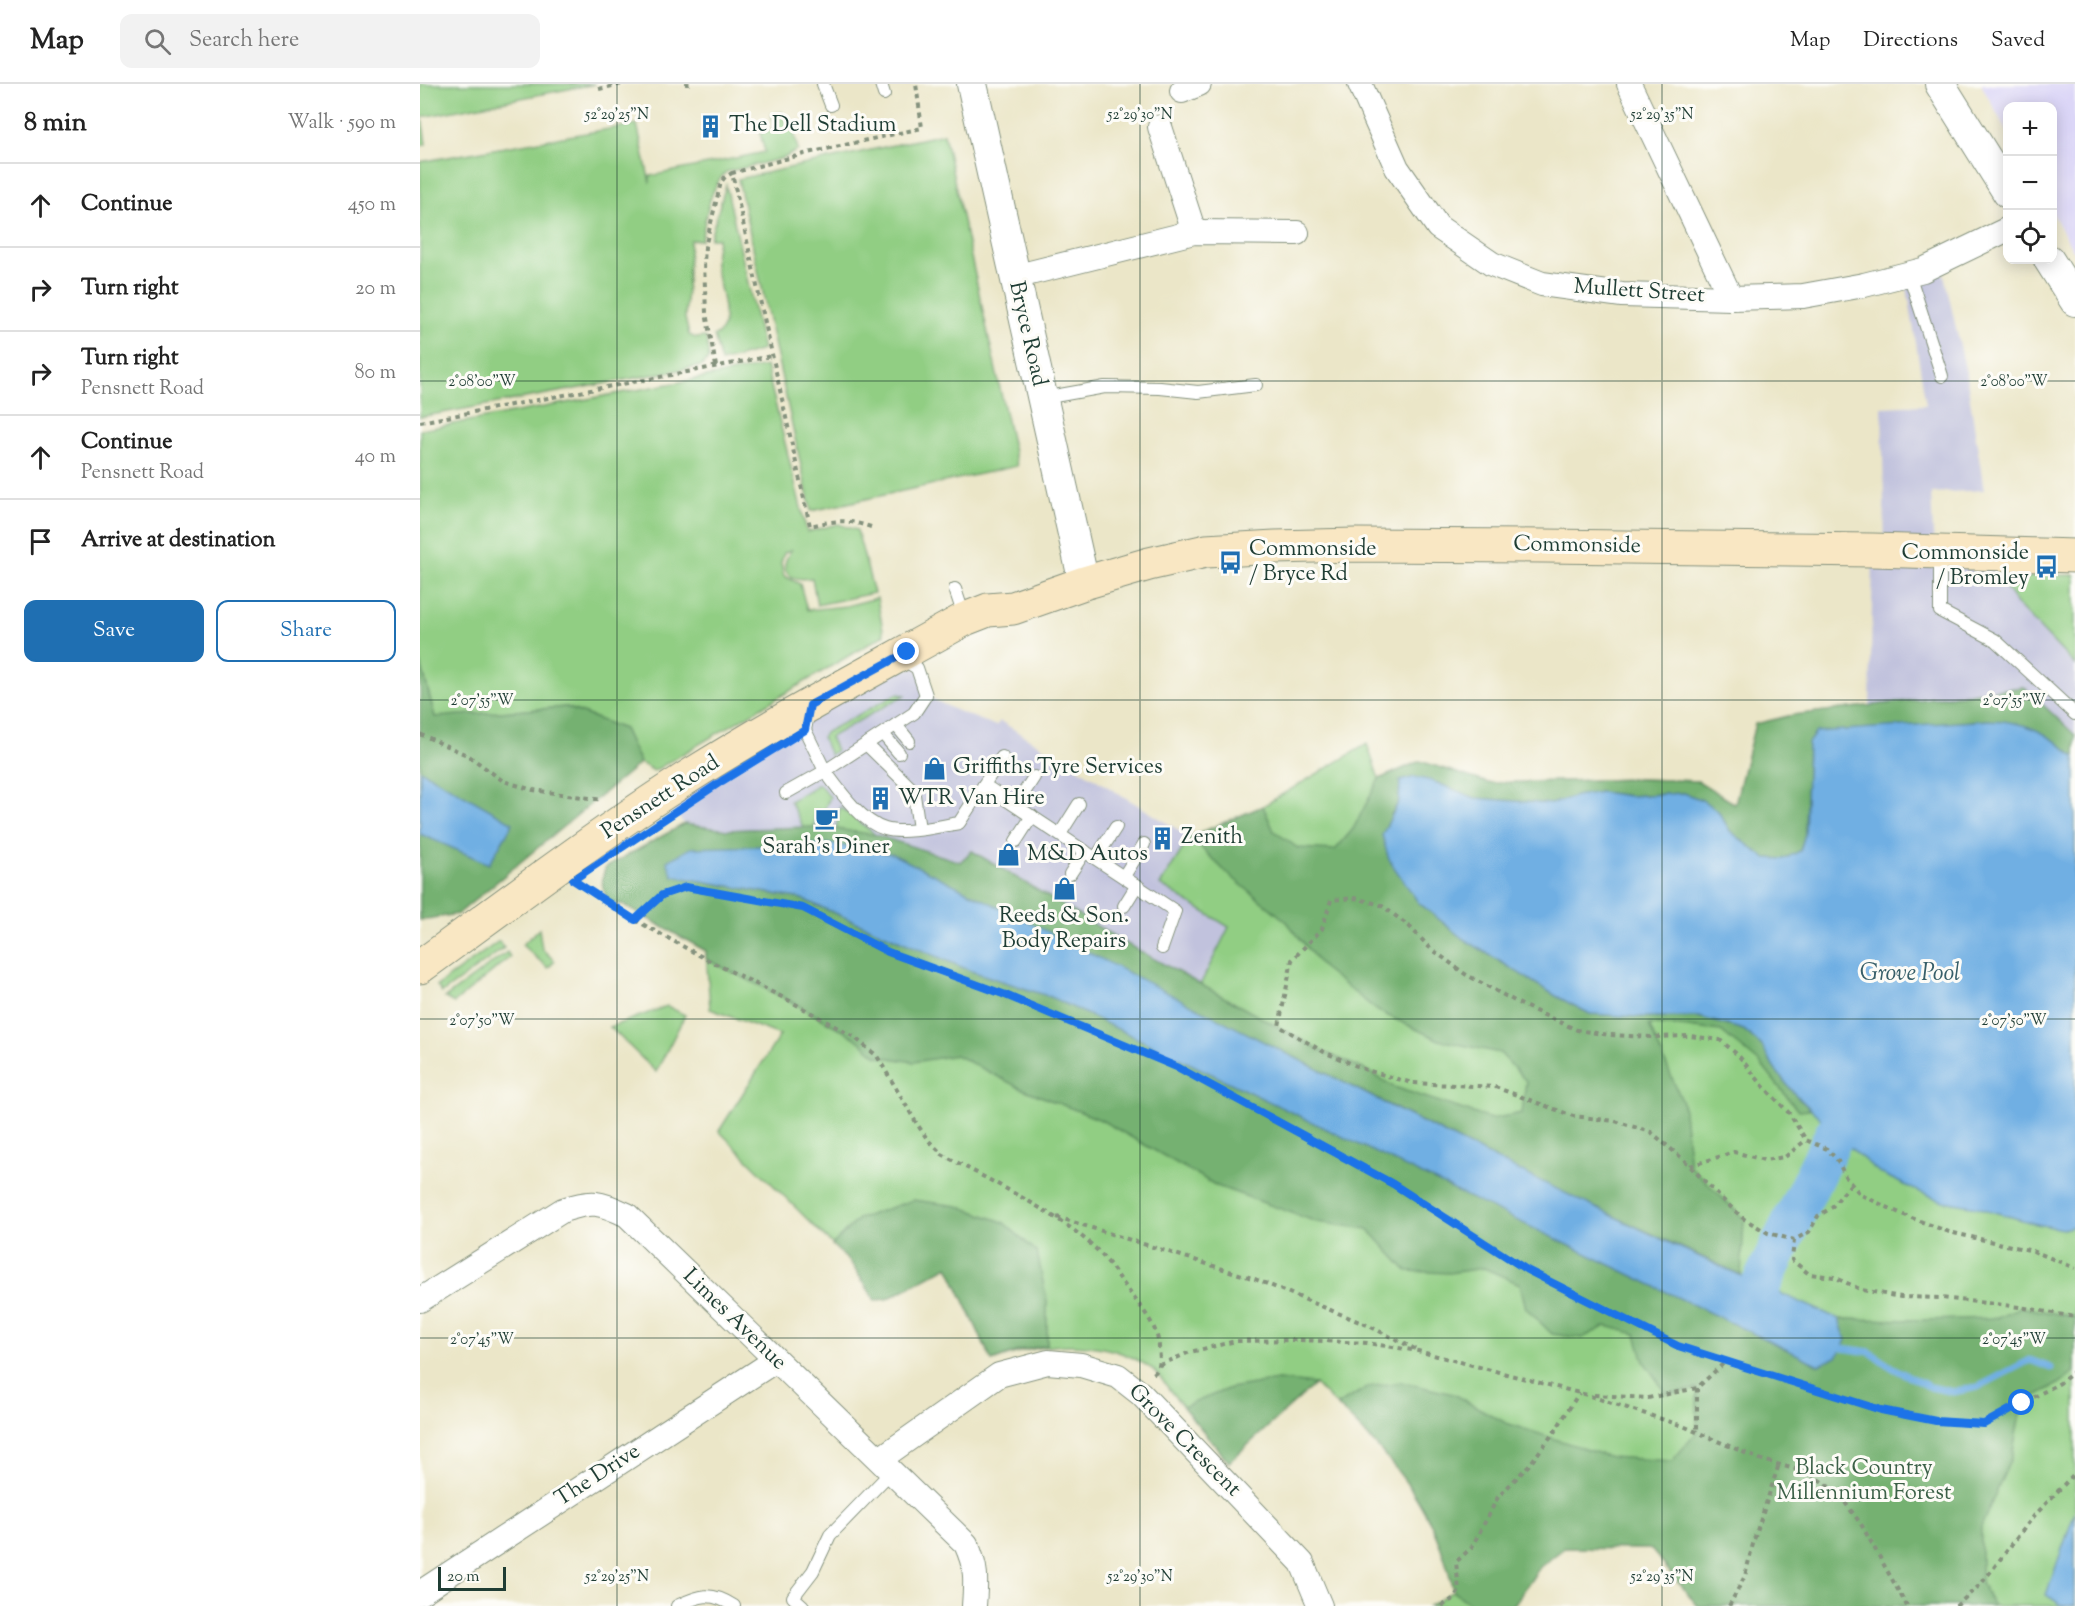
<!DOCTYPE html>
<html lang="en">
<head>
<meta charset="utf-8">
<style>
  :root { --surface:#fff; --page:#f2f2f2; --text:#222; --muted:#767676; --line:#e0e0e0; --accent:#1f6fb2 }
  body { margin:0; font-family:"Sorts Mill Goudy",serif; background:var(--page); color:var(--text) }
  .controls { position:absolute; right:18px; top:18px; display:grid; overflow:hidden; border-radius:12px; box-shadow:0 3px 15px #0003 }
  .controls button { width:54px; height:54px; display:grid; place-items:center; padding:0; border:0; border-bottom:2px solid var(--line); background:var(--surface); color:var(--text); font:30px sans-serif }
  .scale { position:absolute; left:18px; bottom:15px; width:68px; box-sizing:border-box; padding-left:6px; border:3px solid #1f3d34; border-top:0; font-size:16px; line-height:21px; white-space:nowrap; color:#1f3d34; -webkit-text-stroke:4px #fdfcf7; paint-order:stroke }
  .stop { position:absolute; width:18px; height:18px; margin:-14px; border:4px solid #1a73e8; border-radius:50%; background:#fff }
  .stop.end { background:#1a73e8; border-color:#fff; box-shadow:0 2px 6px #0008 }
  .list { margin:0; padding:0; list-style:none }
  h2 { display:flex; justify-content:space-between; align-items:center; height:78px; margin:0; padding:0 24px; font-size:26px }
  h2 small { font-size:20px; font-weight:400; color:var(--muted) }
  .list li { display:grid; grid-template-columns:39px 1fr auto; gap:18px; align-items:center; box-sizing:border-box; height:84px; padding:0 24px; border-top:2px solid var(--line) }
  .list b { display:block; font-size:22px; white-space:nowrap }
  .list p { margin:0; font-size:20px; white-space:nowrap; color:var(--muted) }
  .list em { font-size:20px; font-style:normal; color:var(--muted) }
  .actions { display:flex; gap:12px; padding:18px 24px }
  .actions a { flex:1; padding:14px 0; border:2px solid var(--accent); border-radius:12px; text-align:center; font-size:21px; color:var(--accent) }
  .actions .main { background:var(--accent); color:#fff }
  .icon { flex:none; width:33px; height:33px; fill:none; stroke:currentColor; stroke-width:2; stroke-linecap:round; stroke-linejoin:round }
  .map { position:relative; flex:none; width:1655px; height:1522px; overflow:hidden }
  header { display:flex; align-items:center; gap:36px; box-sizing:border-box; height:84px; padding:0 30px; background:var(--surface); border-bottom:2px solid var(--line) }
  header strong { font-size:28px }
  nav { display:flex; gap:33px; margin-inline-start:auto; font-size:21px }
  .search { width:420px; height:54px; background:var(--page); display:flex; align-items:center; gap:15px; box-sizing:border-box; padding:0 21px; border-radius:12px; color:var(--muted); font-size:22px }
  main { display:flex }
  aside { flex:1; background:var(--surface) }
  .map>svg:first-child { display:block }
  .built { fill:#dbd6f7 }
  .industrial { fill:#c1c2dd }
  .green { fill:#91ce83; stroke:#58865c; stroke-width:1.5 }
  .forest { fill:#74b171; stroke:#4a7752; stroke-width:1.5 }
  .water { fill:#70afe3; stroke:#48768c; stroke-width:1.5 }
  .lines { fill:none; stroke-linecap:round; stroke-linejoin:round }
  .stream { stroke:#70afe3; stroke-width:7 }
  .river { stroke:#70afe3; stroke-width:40 }
  .service-casing { stroke:#85927e; stroke-width:14 }
  .minor-casing { stroke:#85927e; stroke-width:26 }
  .tertiary-casing { stroke:#85927e; stroke-width:32 }
  .secondary-casing { stroke:#85927e; stroke-width:35 }
  .path { stroke:#85927e; stroke-width:4; stroke-dasharray:4.5 4.5; stroke-linecap:butt }
  .service { stroke:#fff; stroke-width:12 }
  .minor { stroke:#fff; stroke-width:24 }
  .tertiary { stroke:#fff; stroke-width:30 }
  .secondary { stroke:#f9e7c3; stroke-width:33 }
  .route { stroke:#1a73e8; stroke-width:8 }
  .ticks { fill:none; stroke:#1f3d34; stroke-width:1.5; stroke-opacity:0.45 }
  .labels { text-anchor:middle; dominant-baseline:central; stroke-width:6; stroke-linejoin:round; paint-order:stroke }
  .poi-label { font-size:22px; fill:#1f3d34; stroke:#fdfcf7; text-anchor:start }
  .street-label { font-size:22px; fill:#1f3d34; stroke:#fdfcf7 }
  .park-label { font-size:22px; fill:#3c6148; stroke:#fdfcf7 }
  .water-label { font-size:24px; font-style:italic; fill:#375f69; stroke:#fdfcf7 }
  .ticks-label { font-size:15px; text-anchor:middle; fill:#1f3d34; stroke:#fdfcf7; stroke-width:6; stroke-linejoin:round; paint-order:stroke }
</style>
</head>
<body>
<header>
<strong>Map</strong>
<div class="search"><svg class="icon" aria-label="search" viewBox="0 0 24 24"><circle cx="10" cy="10" r="6"/><path d="M15 15l6 6"/></svg>Search here</div>
<nav><a>Map</a><a>Directions</a><a>Saved</a></nav>
</header>
<main>
<aside>
<h2>8 min<small>Walk · 590 m</small></h2>
<ul class="list">
<li><svg class="icon" aria-label="ahead" viewBox="0 0 24 24"><path d="M12 20V5M6 11l6-6 6 6"/></svg><div><b>Continue</b></div><em>450 m</em></li>
<li><svg class="icon" aria-label="right" viewBox="0 0 24 24"><path d="M7 20v-9h11M14 6l5 5-5 5"/></svg><div><b>Turn right</b></div><em>20 m</em></li>
<li><svg class="icon" aria-label="right" viewBox="0 0 24 24"><path d="M7 20v-9h11M14 6l5 5-5 5"/></svg><div><b>Turn right</b><p>Pensnett Road</p></div><em>80 m</em></li>
<li><svg class="icon" aria-label="ahead" viewBox="0 0 24 24"><path d="M12 20V5M6 11l6-6 6 6"/></svg><div><b>Continue</b><p>Pensnett Road</p></div><em>40 m</em></li>
<li><svg class="icon" aria-label="arrive" viewBox="0 0 24 24"><path d="M6 21V4h12l-3 4 3 4H6"/></svg><div><b>Arrive at destination</b></div></li>
</ul>
<div class="actions"><a class="main">Save</a><a>Share</a></div>
</aside>
<div class="map">
<svg width="1655" height="1522" viewBox="0 0 1655 1522">
  <rect width="100%" height="100%" fill="#fdfcf7"/>
  <filter id="ink" filterUnits="userSpaceOnUse"><feTurbulence type="fractalNoise" baseFrequency=".0167" numOctaves="2"/><feDisplacementMap in="SourceGraphic" scale="12" xChannelSelector="R" yChannelSelector="G"/><feConvolveMatrix kernelMatrix="1 2 1 2 8 2 1 2 1" color-interpolation-filters="sRGB"/></filter>
  <filter id="wash" filterUnits="userSpaceOnUse"><feTurbulence type="fractalNoise" baseFrequency=".008" numOctaves="4" result="noise"/><feDisplacementMap in="SourceGraphic" scale="24" xChannelSelector="R" yChannelSelector="G"/><feGaussianBlur stdDeviation="1.35" result="paint"/><feColorMatrix in="noise" values="0 0 0 0 0 0 0 0 0 0 0 0 0 0 0 0 0 1.4 0 .05"/><feComposite in="paint" operator="in"/></filter>
  <g filter="url(#wash)">
    <rect width="100%" height="100%" fill="#ebe6c8"/>
    <path class="built" d="M1561,0h94v170l-22,-40 -1,-108h-44l-1,26z"/>
    <g class="industrial">
      <path d="M1521,177l25,112 18,117 -53,3 3,59 63,2v22l21,29 57,60v70l-51,-48 -154,19 3,-156h12l-3,-143 44,-2 -21,-130z"/>
      <path d="M497,584l16,31 22,11 41,16 4,-5 190,116 -29,48 68,42 -29,58 -75,-42 -165,-81 -84,-27 -62,-8 -87,3 -43,-6 -17,-23 221,-130z"/>
    </g>
    <g class="green">
      <path d="M0,0h175l-173,33 4,27 -6,2z"/>
      <path d="M362,28l4,12 7,4 5,22 -14,8 -58,14c-17,16 -20,46 -25,68h-11l-5,78 4,17 7,3 10,-1 3,22 -8,7 -281,51v-255l217,-38 13,59v-7l115,-24 -5,-19 13,-4 -1,-15z"/>
      <path d="M524,50l73,332 -206,45 -73,-332z"/>
      <path d="M306,101l37,165 -42,12 -7,-26c21,-6 4,-54 1,-70 -1,-8 2,-19 3,-28h-8z"/>
      <path d="M346,282l41,166 31,-8 19,6 17,63 -57,12 -5,-27c-25,4 -35,-8 -20,-29l-8,4 -3,10 3,13 16,8 7,26 39,-4 31,-8 7,37 -230,136 -14,-8 -16,-34 -57,-22 -132,10 -15,-57v-230z"/>
      <path d="M1655,491v90l-57,-60 -21,-29z"/>
      <path d="M1604,603l51,48v871h-377l-47,-57 -87,-1 -24,19 -27,39h-84l24,-15c-18,-93 -73,-144 -138,-207l-86,78c-18,-21 -35,-43 -53,-64 -8,-9 -15,-22 -24,-29 -47,-34 -109,-27 -160,-8l-44,-95 -61,33 -12,1 -24,-37 -132,-132 61,-96 -70,-26 -4,-58 -82,-46 -15,-3c-7,-14 -9,-21 -3,-35l78,-43 43,6 76,-3 -13,-26 29,-17 11,13 -6,13h-8l-2,17 22,2 4,-22 36,28 84,27 12,-11 153,92 75,42 29,-58 -69,-42 30,-48 73,-31 104,-62 12,35 41,-18 68,22 151,-4 59,2 37,23 20,-80 38,-9z"/>
      <path d="M477,610l8,1 -75,42 6,13 -6,5 -8,-18 4,-5z"/>
      <path d="M119,845l3,20 13,12 -7,7 -26,-23z"/>
      <path d="M79,857l5,7 -62,45 -5,-7z"/>
      <path d="M87,868l3,5 -56,46 -9,-5z"/>
      <path d="M247,922l18,9 -29,57 -46,-45z"/>
    </g>
    <g class="forest">
      <path d="M0,576l15,57 131,-10 58,22 16,34 -182,151 -38,6z"/>
      <path d="M1604,603l51,48v22l-9,-8 -78,-29 -37,3 -143,20 -3,91 -5,18 -16,7 -19,-1 -35,-27 -12,-20 -34,-18 -55,3 -28,-4 -25,4 -24,8 -77,-6 -43,-17 -32,1 -1,19 -8,14 27,87 44,36 94,58 34,18 109,3 45,13 18,16 12,22 19,24 18,18 -13,1 -38,-48 -39,-32 -44,-5 -28,-1 34,78 7,63 54,53 -3,56 -184,-85 -665,-336 -218,22 128,23 169,72 80,26 768,368 26,-24 -6,-22 87,1 72,-2 22,-11 55,10v54l-15,12 -38,20 -10,53 -31,71v56l13,23h-296l-47,-57 -87,-1 -24,19 -27,39h-40l-20,-15c-16,-82 -59,-130 -116,-186l31,-18 33,-5 52,12 53,29 104,34 62,4 25,-29v-43l-30,5 -23,-32 -8,-28 -30,-8 -24,12 -30,-4 -26,-26 -6,-24 -36,-16 -35,5 -42,-2 -39,-42 -51,-7 -100,-36 -116,-66 -81,-32 -64,-33 -42,7 -37,-6 -23,-19 -64,-36 -84,-42v-8l-82,-46 -15,-3c-7,-14 -9,-21 -3,-35l78,-43 43,6 87,-3 22,2 40,6 84,27 12,-11 153,92 199,109 42,18 28,17 97,32 31,-6 4,-32 -26,-28 -61,-13 -61,-29 -55,-43 -36,-46 -59,-48 -38,-37 73,-31 11,25 24,17 37,2 18,-21 26,-50 41,-18 68,22 151,-4 59,2 37,23 20,-80 38,-9z"/>
      <path d="M493,1116l45,6 45,16 34,30 10,49v44l-28,6 -27,10 -44,-95 -61,33 -12,1 -24,-37 -19,-18 26,-26z"/>
      <path d="M858,1296l37,4 -86,78 -46,-55 47,-19z"/>
    </g>
    <g class="water">
      <path d="M1568,636c37,1 60,12 87,37v469l-12,3 -27,-5 -59,-17 -34,-6 -30,-12 -33,-16 -25,-21 -62,-60 -19,-24 -12,-22 -18,-16 -45,-13h-62l-47,-3 -34,-18 -94,-58 -44,-36 -29,-42 -7,-25 17,-34 1,-20 15,-4 17,4 43,17 76,6 25,-8 25,-4 28,4 55,-3 18,7 16,11 12,20 35,27 19,1 16,-8 5,-17 3,-91 8,-11z"/>
      <path d="M0,686l93,53 -24,41 -69,-30z"/>
      <path d="M411,760l61,10c316,155 624,326 947,465l7,21 -9,17 -18,8 -768,-368 -80,-26 -169,-72 -129,-23 -6,-15 24,-13z"/>
      <path d="M1655,1428v94h-12l-17,-11z"/>
    </g>
    <g class="lines">
      <path class="stream" d="M1421,1264l29,4 21,15 39,20 23,5 25,-5 52,-27 21,8"/>
      <path class="river" d="M1341,1201l74,-152"/>
    </g>
  </g>
  <g filter="url(#ink)">
    <g class="lines">
      <defs>
        <g id="service">
          <path d="M403,0l8,21"/>
          <path d="M461,0l3,10"/>
          <path d="M1489,190l33,102"/>
          <path d="M623,314l62,-11 55,1 38,4 58,-7"/>
          <path d="M1520,469v58l55,29 80,74"/>
          <path d="M535,505l10,30"/>
          <path d="M389,626l-4,20 20,41 89,-58 12,-18 -9,-27 -10,-6 -6,3"/>
          <path d="M476,641l13,16"/>
          <path d="M463,650l16,19"/>
          <path d="M446,660l44,43 4,8 5,34"/>
          <path d="M564,701l191,126 -13,37"/>
          <path d="M366,709l39,-22c14,19 36,51 60,58 20,6 54,-3 74,-6l43,-66"/>
          <path d="M596,721l18,-28"/>
          <path d="M640,750l19,-30"/>
          <path d="M596,757l16,-25"/>
          <path d="M676,774l20,-31"/>
          <path d="M650,790l15,-23"/>
          <path d="M704,792l20,-32"/>
          <path d="M704,822l13,-21"/>
          <path d="M257,1522c23,-11 34,-15 57,0"/>
          <path d="M383,1522l-10,-9 20,-26 17,-36 62,-64"/>
        </g>
        <g id="minor">
          <path d="M940,0l37,84 41,59 54,37 50,20 80,11 109,3 72,-2 61,-11 59,-15 85,-41"/>
          <path d="M1209,0l102,214"/>
          <path d="M762,7l17,-7"/>
          <path d="M740,43l34,105"/>
          <path d="M594,193l180,-45 103,1"/>
          <path d="M0,1216l143,-90c29,-10 37,-8 64,5l339,329c11,24 10,35 8,62"/>
          <path d="M460,1375l119,-84 49,-13 33,3 37,11 23,18 161,169 18,43"/>
          <path d="M0,1509l356,-233"/>
        </g>
        <g id="tertiary">
          <path d="M552,0l112,499"/>
          <path d="M1520,0l68,109"/>
          <path d="M1629,176l26,41"/>
        </g>
        <path id="secondary" d="M0,883c88,-64 176,-131 268,-190 90,-57 184,-106 277,-158l23,-9 25,-2 71,-25 65,-19 57,-13 69,-4 80,-2 190,1 328,4 202,6"/>
      </defs>
      <use href="#service" class="service-casing"/>
      <use href="#minor" class="minor-casing"/>
      <use href="#tertiary" class="tertiary-casing"/>
      <use href="#secondary" class="secondary-casing"/>
      <g class="path">
        <path d="M265,0h8"/>
        <path d="M179,5l23,-5"/>
        <path d="M296,282l-10,-53 -2,-50 1,-16 16,-65 4,-5 7,-4"/>
        <path d="M0,338l352,-66"/>
        <path d="M451,443c-26,-8 -34,-7 -61,-1l-78,-353 76,-20 114,-25 -6,-44"/>
        <path d="M0,650l49,22 34,25 30,9 70,10"/>
        <path d="M159,800l56,36 27,-25 24,-8 117,21 85,44 115,42 176,74 214,116 134,86 151,76 203,64 55,11 48,3 76,-41 15,-12"/>
        <path d="M215,836l71,39 84,42 64,36 23,19 40,68 11,16 14,14c47,27 114,57 153,94 14,13 25,32 37,47 11,15 26,32 27,52 1,11 3,23 -8,28"/>
        <path d="M1270,1082l44,-14 30,8 21,-3 21,-17"/>
        <path d="M1431,1100l-20,24 -13,8 -9,16 -15,8 -26,-7 -24,-14 -23,-21 -37,-38 -33,-28 -36,-11 -42,-5 -78,-29 -83,-4 -46,-13 -42,-18 -45,-26 13,-66 30,-31 9,-29 24,-2 26,7 28,21 20,21 36,27 57,31 55,25 32,5 42,2 39,-1 30,4 18,15 25,31 26,27 17,27 21,9 11,12 8,17 15,17 43,20 45,17 84,19 42,17"/>
        <path d="M637,1133l198,62 112,46 48,24"/>
        <path d="M1374,1156l-2,20 17,14 25,3 28,13 39,7 41,1 78,9 55,10"/>
        <path d="M740,1281l30,-13 46,-11 64,-1 67,3 51,8 169,44 96,31 76,33 50,14 29,20 23,31 46,82"/>
        <path d="M1277,1304v44"/>
        <path d="M1174,1311l54,3 49,-10 29,-27"/>
        <path d="M1022,1522l11,-7 6,-8 -3,-29 16,-15 26,-50 32,-33 25,-33 24,-38"/>
        <path d="M1309,1522l16,-30 9,-36 25,-76"/>
        <path d="M1536,1522l25,-22 53,-68 41,-43"/>
      </g>
      <use href="#service" class="service"/>
      <use href="#minor" class="minor"/>
      <use href="#tertiary" class="tertiary"/>
      <use href="#secondary" class="secondary"/>
    </g>
  </g>
  <g class="lines" filter="url(#ink)">
    <path class="route" d="M487,568l-97,53 -5,25 -83,51 -149,99 62,40 27,-25 24,-8 117,21 85,44 115,42 176,74 214,116 134,86 151,76 203,64 55,11 48,3 38,-21"/>
  </g>
  <path class="ticks" d="M197,0v1522M720,0v1522M1242,0v1522M0,297h1655M0,616h1655M0,935h1655M0,1254h1655"/>
  <defs>
    <symbol id="building-bare" viewBox="-9 -9 18 18"><path d="M-4-6H4V6H1V3H-1V6H-4ZM-2.5-4.3h1.7v1.8h-1.7ZM.8-4.3h1.7v1.8H.8ZM-2.5-1h1.7V.8h-1.7ZM.8-1h1.7V.8H.8Z" fill="#1f6fb2" stroke="#fdfcf7" stroke-width="2.5" paint-order="stroke"/></symbol>
    <symbol id="bus-bare" viewBox="-9 -9 18 18"><path d="M-5-6H5V4H4V6H2V4H-2V6H-4V4H-5ZM-3.5-4V0h7V-4ZM-3.5 1.2v1.5H-2V1.2ZM2 1.2v1.5H3.5V1.2Z" fill="#1f6fb2" stroke="#fdfcf7" stroke-width="2.5" paint-order="stroke"/></symbol>
    <symbol id="shop-bare" viewBox="-9 -9 18 18"><path d="M-5-2.5h2.3a2.7 3.5 0 0 1 5.4 0H5L5.5 6h-11ZM-1.5-2.5h3a1.5 2.3 0 0 0-3 0Z" fill="#1f6fb2" stroke="#fdfcf7" stroke-width="2.5" paint-order="stroke"/></symbol>
    <symbol id="cafe-bare" viewBox="-9 -9 18 18"><path d="M-5.5-4.5H6V0H3Q3 3.5 0 3.5H-2.5Q-5.5 3.5-5.5 0ZM3-3.2v2h1.7v-2ZM-6 4.5H4V6H-6Z" fill="#1f6fb2" stroke="#fdfcf7" stroke-width="2.5" paint-order="stroke"/></symbol>
  </defs>
  <g fill-rule="evenodd">
    <use href="#building-bare" x="274" y="26" width="33" height="33"/>
    <use href="#bus-bare" x="794" y="462" width="33" height="33"/>
    <use href="#bus-bare" x="1610" y="466" width="33" height="33"/>
    <use href="#shop-bare" x="498" y="668" width="33" height="33"/>
    <use href="#building-bare" x="444" y="698" width="33" height="33"/>
    <use href="#cafe-bare" x="390" y="718" width="33" height="33"/>
    <use href="#building-bare" x="726" y="738" width="33" height="33"/>
    <use href="#shop-bare" x="572" y="754" width="33" height="33"/>
    <use href="#shop-bare" x="628" y="788" width="33" height="33"/>
  </g>
  <g class="labels">
    <g class="poi-label">
      <text x="309" y="42">The Dell Stadium</text>
      <text x="829" y="466">Commonside<tspan x="829" dy="25">/ Bryce Rd</tspan></text>
      <text x="1609" y="470" text-anchor="end">Commonside<tspan x="1609" dy="25">/ Bromley</tspan></text>
      <text x="533" y="684">Griffiths Tyre Services</text>
      <text x="478" y="715">WTR Van Hire</text>
      <text x="761" y="754">Zenith</text>
      <text x="406" y="764" text-anchor="middle">Sarah's Diner</text>
      <text x="607" y="771">M&amp;D Autos</text>
      <text x="644" y="833" text-anchor="middle">Reeds &amp; Son.<tspan x="644" dy="25">Body Repairs</tspan></text>
    </g>
    <g class="street-label">
      <text transform="translate(1219 208) rotate(4)">Mullett Street</text>
      <text transform="translate(607 250) rotate(77)">Bryce Road</text>
      <text transform="translate(1157 462) rotate(1)">Commonside</text>
      <text transform="translate(241 714) rotate(-33)">Pensnett Road</text>
      <text transform="translate(314 1236) rotate(44)">Limes Avenue</text>
      <text transform="translate(764 1357) rotate(45)">Grove Crescent</text>
      <text transform="translate(178 1392) rotate(-33)">The Drive</text>
    </g>
    <g class="park-label">
      <text x="1444" y="1385">Black Country<tspan x="1444" dy="25">Millennium Forest</tspan></text>
    </g>
    <g class="water-label">
      <text x="1490" y="890">Grove Pool</text>
    </g>
  </g>
  <g class="ticks-label">
    <text x="197" y="35">52°29'25"N</text>
    <text x="720" y="35">52°29'30"N</text>
    <text x="1242" y="35">52°29'35"N</text>
    <text x="1594" y="302">2°08'00"W</text>
    <text x="62" y="302">2°08'00"W</text>
    <text x="1594" y="621">2°07'55"W</text>
    <text x="62" y="621">2°07'55"W</text>
    <text x="1594" y="941">2°07'50"W</text>
    <text x="62" y="941">2°07'50"W</text>
    <text x="62" y="1260">2°07'45"W</text>
    <text x="1594" y="1260">2°07'45"W</text>
    <text x="197" y="1497">52°29'25"N</text>
    <text x="720" y="1497">52°29'30"N</text>
    <text x="1242" y="1497">52°29'35"N</text>
  </g>
</svg>
<div class="controls">
<button>+</button>
<button>−</button>
<button><svg class="icon" aria-label="locate" viewBox="0 0 24 24"><circle cx="12" cy="12" r="6"/><path d="M12 2v4M12 18v4M2 12h4M18 12h4"/></svg></button>
</div>
<div class="scale">20 m</div>
<div class="stop" style="left:1602px;top:1319px"></div>
<div class="stop end" style="left:487px;top:568px"></div>
</div>
</main>
</body>
</html>
